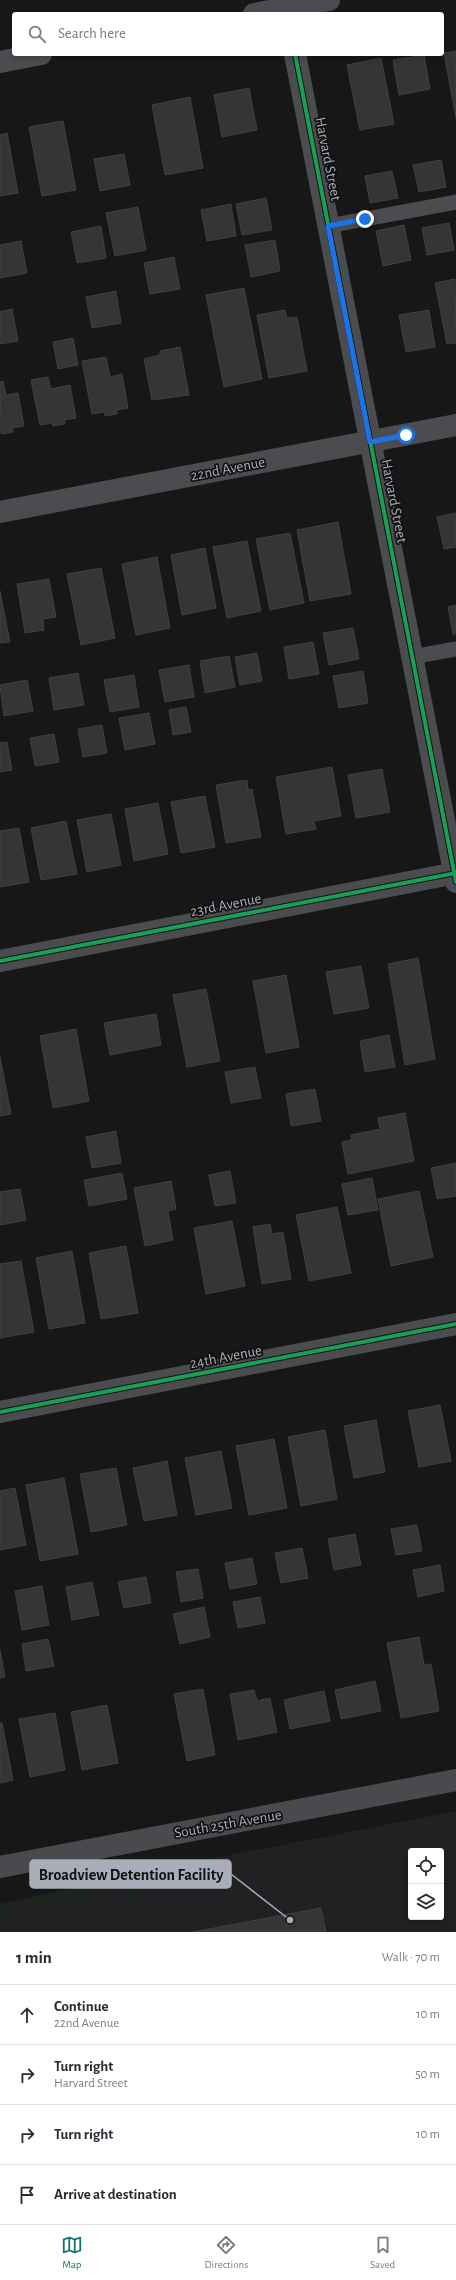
<!DOCTYPE html>
<html lang="en">
<head>
<meta charset="utf-8">
<style>
  :root { --surface:#fff; --page:#f2f2f3; --text:#2b2b33; --muted:#7c7c81; --line:#e1e1e2; --accent:#0f766e }
  body { margin:0; font-family:"Alegreya Sans",sans-serif; background:var(--page); color:var(--text) }
  .controls { position:absolute; right:12px; bottom:12px; display:grid; overflow:hidden; border-radius:4px; box-shadow:0 2px 6px #0003 }
  .controls button { width:36px; height:36px; display:grid; place-items:center; padding:0; border:0; border-bottom:1px solid var(--line); background:var(--surface); color:var(--text); font:20px sans-serif }
  .stop { position:absolute; width:12px; height:12px; margin:-9px; border:3px solid #1a73e8; border-radius:50%; background:#fff }
  .stop.end { background:#1a73e8; border-color:#fff; box-shadow:0 1px 4px #0008 }
  .list { margin:0; padding:0; list-style:none }
  h2 { display:flex; justify-content:space-between; align-items:center; height:52px; margin:0; padding:0 16px; font-size:17px }
  h2 small { font-size:13px; font-weight:400; color:var(--muted) }
  .list li { display:grid; grid-template-columns:26px 1fr auto; gap:12px; align-items:center; box-sizing:border-box; height:60px; padding:0 16px; border-top:1px solid var(--line) }
  .list b { display:block; font-size:15px; white-space:nowrap }
  .list p { margin:0; font-size:13px; white-space:nowrap; color:var(--muted) }
  .list em { font-size:13px; font-style:normal; color:var(--muted) }
  .icon { flex:none; width:22px; height:22px; fill:none; stroke:currentColor; stroke-width:2; stroke-linecap:round; stroke-linejoin:round }
  .map { position:relative; flex:none; width:456px; height:1932px; overflow:hidden }
  .search { position:absolute; background:var(--surface); box-shadow:0 2px 6px #0003; left:12px; right:12px; top:12px; height:44px; display:flex; align-items:center; gap:10px; box-sizing:border-box; padding:0 14px; border-radius:4px; color:var(--muted); font-size:15px }
  .sheet { height:292px; background:var(--surface) }
  nav { display:flex; justify-content:space-around; align-items:center; box-sizing:border-box; height:56px; border-top:1px solid var(--line); background:var(--surface); font-size:11px; color:var(--muted) }
  nav a { display:grid; justify-items:center; gap:2px }
  nav .on { color:var(--accent) }
  .map>svg:first-child { display:block }
  .built { fill:#212123; fill-rule:evenodd }
  .green { fill:#1d241e }
  .building { fill:#353536; stroke:#3f4043 }
  .lines { fill:none; stroke-linecap:round; stroke-linejoin:round }
  .service { stroke:#4b4c50; stroke-width:15 }
  .minor { stroke:#4b4c50; stroke-width:22 }
  .secondary { stroke:#4a4a4e; stroke-width:22 }
  .cycleway-casing { stroke:#111113; stroke-width:6 }
  .cycleway { stroke:#1a9f57; stroke-width:4 }
  .route { stroke:#1a73e8; stroke-width:5 }
  .labels { text-anchor:middle; dominant-baseline:central; stroke-width:3.5; stroke-linejoin:round; paint-order:stroke }
  .street-label { font-size:15px; fill:#a8adb8; stroke:#111113 }
  .leader { fill:none; stroke:#a8adb8; stroke-width:1.5 }
  .callout-dot { fill:#a8adb8; stroke:#111113; stroke-width:1.5 }
  .callout { fill:#a8adb8; stroke:#a8adb8; stroke-width:1.5 }
  .callout-label { font-size:16px; text-anchor:middle; font-weight:bold; fill:#111 }
</style>
</head>
<body>
<div class="map">
<svg width="456" height="1932" viewBox="0 0 456 1932">
  <rect width="100%" height="100%" fill="#171717"/>
  <path class="built" d="M456,1811v121h-456v-28l174,-38zM411,1851h30v66h-30z"/>
  <path class="green" d="M131,1875c10,8 18,21 7,32l-2,-1 -4,-20 -132,27v-9z"/>
  <g class="building">
    <path d="M456,51v67l-12,-65z"/>
    <path d="M424,55l6,34 -31,6 -6,-35z"/>
    <path d="M381,58l13,66 -34,6 -13,-65z"/>
    <path d="M249,88l8,42 -35,7 -8,-42z"/>
    <path d="M190,97l13,71 -38,7 -13,-70z"/>
    <path d="M63,121l13,69 -34,6 -13,-69z"/>
    <path d="M7,133l11,60 -18,3v-61z"/>
    <path d="M124,154l6,31 -30,6 -6,-32z"/>
    <path d="M441,160l5,27 -27,5 -6,-27z"/>
    <path d="M392,171l6,27 -28,5 -5,-27z"/>
    <path d="M266,198l6,32 -30,5 -6,-31z"/>
    <path d="M231,204l5,32 -29,5 -6,-31z"/>
    <path d="M138,207l8,43 -31,6 -9,-43z"/>
    <path d="M449,223l5,27 -27,5 -5,-27z"/>
    <path d="M404,225l7,35 -28,6 -7,-35z"/>
    <path d="M101,226l5,32 -29,5 -6,-31z"/>
    <path d="M275,240l5,31 -29,6 -6,-32z"/>
    <path d="M21,241l6,32 -27,5v-33z"/>
    <path d="M174,257l6,32 -30,5 -6,-31z"/>
    <path d="M455,279l1,64 -9,1 -12,-61z"/>
    <path d="M244,288l18,91 -38,8 -18,-92z"/>
    <path d="M116,291l5,32 -29,5 -6,-31z"/>
    <path d="M12,309l6,32 -18,3v-32z"/>
    <path d="M285,310l2,8 10,-1 10,54 -38,7 -12,-63z"/>
    <path d="M429,310l6,37 -29,5 -7,-37z"/>
    <path d="M73,338l5,27 -20,4 -5,-27z"/>
    <path d="M180,347l9,48 -37,5 -8,-41 16,-4v-4z"/>
    <path d="M106,357l4,20 12,-3 6,34 -11,2v4l-12,2 -1,-4 -12,2 -10,-53z"/>
    <path d="M48,377l3,12 19,-4 6,33 -12,2 1,4 -12,2 -1,-3 -12,2 -9,-45z"/>
    <path d="M3,381l3,14 12,-2 6,33 -11,2v4l-12,2 -1,-52z"/>
    <path d="M456,513v34l-12,2 -7,-32z"/>
    <path d="M338,522l13,72 -41,7 -13,-71z"/>
    <path d="M290,533l14,70 -34,7 -14,-71z"/>
    <path d="M247,541l14,70 -34,7 -14,-71z"/>
    <path d="M205,548l11,60 -34,7 -11,-60z"/>
    <path d="M157,557l13,71 -34,7 -14,-71z"/>
    <path d="M101,568l14,70 -34,7 -14,-71z"/>
    <path d="M49,579l7,38 -13,2 1,11 -19,3 -8,-49z"/>
    <path d="M0,591l10,51 -10,1z"/>
    <path d="M456,605v29h-3l-5,-27z"/>
    <path d="M353,628l6,31 -30,6 -6,-32z"/>
    <path d="M313,642l6,32 -30,5 -5,-32z"/>
    <path d="M257,653l5,28 -22,4 -5,-28z"/>
    <path d="M229,656l6,31 -30,6 -5,-32z"/>
    <path d="M189,665l5,32 -29,5 -6,-32z"/>
    <path d="M363,671l5,32 -29,5 -6,-32z"/>
    <path d="M78,673l6,32 -30,5 -5,-32z"/>
    <path d="M134,675l5,32 -29,5 -6,-32z"/>
    <path d="M27,680l6,31 -29,5 -4,-31z"/>
    <path d="M186,707l5,25 -18,3 -4,-25z"/>
    <path d="M149,713l6,31 -30,6 -6,-32z"/>
    <path d="M102,725l5,28 -24,4 -5,-28z"/>
    <path d="M54,734l5,28 -24,4 -5,-28z"/>
    <path d="M7,742l5,28 -12,2v-29z"/>
    <path d="M332,767l9,49 -27,5 2,8 -30,5 -10,-57z"/>
    <path d="M382,769l8,43 -34,6 -8,-43z"/>
    <path d="M247,780l1,10 4,-1 9,48 -35,6 -10,-58z"/>
    <path d="M205,796l10,51 -34,6 -10,-51z"/>
    <path d="M158,803l10,51 -34,7 -9,-52z"/>
    <path d="M111,814l10,51 -34,7 -10,-52z"/>
    <path d="M66,821l11,53 -36,6 -10,-52z"/>
    <path d="M19,828l10,54 -29,5v-56z"/>
    <path d="M418,958l17,101 -30,6 -17,-101z"/>
    <path d="M361,966l8,42 -35,6 -8,-42z"/>
    <path d="M286,975l13,72 -33,6 -13,-72z"/>
    <path d="M206,989l14,72 -33,6 -14,-72z"/>
    <path d="M156,1014l5,31 -51,10 -6,-32z"/>
    <path d="M76,1029l13,72 -36,7 -13,-72z"/>
    <path d="M389,1035l6,32 -30,5 -5,-31z"/>
    <path d="M0,1057l11,57 -11,2z"/>
    <path d="M255,1067l6,31 -30,5 -6,-31z"/>
    <path d="M315,1089l6,32 -30,5 -5,-32z"/>
    <path d="M405,1113l9,48 -66,13 -6,-32 9,-2v-5l29,-6 -2,-11z"/>
    <path d="M116,1131l5,32 -29,5 -6,-31z"/>
    <path d="M456,1163v33l-19,3 -6,-31z"/>
    <path d="M230,1171l6,32 -21,3 -6,-31z"/>
    <path d="M122,1173l5,26 -38,7 -5,-26z"/>
    <path d="M372,1178l6,32 -30,5 -6,-31z"/>
    <path d="M171,1181l5,28 -8,2 5,29 -28,6 -11,-58z"/>
    <path d="M20,1189l6,31 -26,5v-33z"/>
    <path d="M419,1191l14,66 -42,9 -13,-67z"/>
    <path d="M337,1207l14,66 -42,8 -13,-66z"/>
    <path d="M232,1221l13,65 -39,8 -12,-66z"/>
    <path d="M270,1224l2,10 11,-2 8,47 -29,5 -9,-57z"/>
    <path d="M126,1246l12,67 -37,6 -12,-66z"/>
    <path d="M72,1251l13,72 -36,6 -13,-71z"/>
    <path d="M21,1261l13,71 -34,6v-74z"/>
    <path d="M440,1405l11,56 -32,6 -11,-56z"/>
    <path d="M376,1420l9,52 -31,6 -10,-52z"/>
    <path d="M325,1430l12,69 -36,7 -13,-69z"/>
    <path d="M274,1439l13,69 -38,7 -13,-69z"/>
    <path d="M221,1451l11,57 -36,7 -11,-57z"/>
    <path d="M167,1461l10,54 -33,6 -11,-53z"/>
    <path d="M116,1468l11,57 -36,7 -11,-58z"/>
    <path d="M64,1478l14,76 -38,7 -14,-76z"/>
    <path d="M15,1488l11,57 -26,5v-59z"/>
    <path d="M417,1525l5,26 -26,4 -5,-26z"/>
    <path d="M355,1534l6,31 -27,5 -6,-31z"/>
    <path d="M302,1548l6,30 -27,5 -6,-30z"/>
    <path d="M252,1558l5,26 -27,5 -5,-26z"/>
    <path d="M440,1565l4,26 -26,6 -5,-27z"/>
    <path d="M198,1569l5,29 -22,4 -5,-30z"/>
    <path d="M146,1577l5,26 -27,5 -6,-26z"/>
    <path d="M92,1582l7,33 -27,5 -6,-33z"/>
    <path d="M42,1586l7,39 -27,5 -7,-39z"/>
    <path d="M260,1597l5,26 -27,5 -5,-26z"/>
    <path d="M204,1607l6,30 -30,7 -7,-30z"/>
    <path d="M419,1637l5,28 7,-1 8,47 -38,7 -14,-75z"/>
    <path d="M48,1639l6,27 -28,5 -4,-27z"/>
    <path d="M0,1650l5,27 -5,1z"/>
    <path d="M375,1681l6,30 -40,8 -6,-29z"/>
    <path d="M203,1689l12,66 -28,6 -13,-67z"/>
    <path d="M254,1690l3,11 13,-3 7,34 -39,8 -8,-46z"/>
    <path d="M324,1691l6,30 -40,8 -6,-29z"/>
    <path d="M107,1705l11,58 -36,7 -11,-58z"/>
    <path d="M55,1713l10,57 -35,7 -11,-58z"/>
    <path d="M0,1723h2l11,57 -13,3z"/>
    <path d="M321,1908l5,24h-133z"/>
  </g>
  <g class="lines">
    <g class="service">
      <path d="M328,226l128,-24"/>
      <path d="M412,657l44,-8"/>
    </g>
    <g class="minor">
      <path d="M254,14l75,-14"/>
      <path d="M295,54l161,828"/>
      <path d="M0,62l41,-8"/>
      <path d="M0,512l456,-87"/>
      <path d="M0,961l456,-88"/>
      <path d="M0,1412l456,-88"/>
    </g>
    <path class="secondary" d="M0,1867l456,-87"/>
    <defs>
      <g id="cycleway">
        <path d="M295,54l161,828"/>
        <path d="M0,961l456,-88"/>
        <path d="M0,1412l456,-88"/>
      </g>
    </defs>
    <use href="#cycleway" class="cycleway-casing"/>
    <use href="#cycleway" class="cycleway"/>
  </g>
  <g class="lines">
    <path class="route" d="M365,219l-37,7 42,216 36,-7"/>
  </g>
  <g class="labels">
    <g class="street-label">
      <text transform="translate(328 159) rotate(79)">Harvard Street</text>
      <text transform="translate(228 469) rotate(-11)">22nd Avenue</text>
      <text transform="translate(394 501) rotate(79)">Harvard Street</text>
      <text transform="translate(226 905) rotate(-11)">23rd Avenue</text>
      <text transform="translate(226 1357) rotate(-11)">24th Avenue</text>
      <text transform="translate(228 1824) rotate(-10)">South 25th Avenue</text>
    </g>
  </g>
  <path class="leader" d="M290 1920L231 1874"/>
  <circle class="callout-dot" cx="290" cy="1920" r="4"/>
  <rect class="callout" x="30" y="1860" width="201" height="28" rx="4"/>
  <g class="callout-label">
    <text x="131" y="1880">Broadview Detention Facility</text>
  </g>
</svg>
<div class="controls">
<button><svg class="icon" aria-label="locate" viewBox="0 0 24 24"><circle cx="12" cy="12" r="6"/><path d="M12 2v4M12 18v4M2 12h4M18 12h4"/></svg></button>
<button><svg class="icon" aria-label="layers" viewBox="0 0 24 24"><path d="M12 4l9 5-9 5-9-5zM3 14l9 5 9-5"/></svg></button>
</div>
<div class="stop" style="left:406px;top:435px"></div>
<div class="stop end" style="left:365px;top:219px"></div>
<div class="search"><svg class="icon" aria-label="search" viewBox="0 0 24 24"><circle cx="10" cy="10" r="6"/><path d="M15 15l6 6"/></svg>Search here</div>
</div>
<section class="sheet">
<h2>1 min<small>Walk · 70 m</small></h2>
<ul class="list">
<li><svg class="icon" aria-label="ahead" viewBox="0 0 24 24"><path d="M12 20V5M6 11l6-6 6 6"/></svg><div><b>Continue</b><p>22nd Avenue</p></div><em>10 m</em></li>
<li><svg class="icon" aria-label="right" viewBox="0 0 24 24"><path d="M7 20v-9h11M14 6l5 5-5 5"/></svg><div><b>Turn right</b><p>Harvard Street</p></div><em>50 m</em></li>
<li><svg class="icon" aria-label="right" viewBox="0 0 24 24"><path d="M7 20v-9h11M14 6l5 5-5 5"/></svg><div><b>Turn right</b></div><em>10 m</em></li>
<li><svg class="icon" aria-label="arrive" viewBox="0 0 24 24"><path d="M6 21V4h12l-3 4 3 4H6"/></svg><div><b>Arrive at destination</b></div></li>
</ul>
</section>
<nav>
<a class="on"><svg class="icon" aria-label="map" viewBox="0 0 24 24"><path d="M3 6l6-2 6 2 6-2v14l-6 2-6-2-6 2zM9 4v14M15 6v14"/></svg>Map</a>
<a><svg class="icon" aria-label="directions" viewBox="0 0 24 24"><path d="M12 3l9 9-9 9-9-9zM9 14v-3h6M13 9l2 2-2 2"/></svg>Directions</a>
<a><svg class="icon" aria-label="saved" viewBox="0 0 24 24"><path d="M7 4h10v16l-5-4-5 4z"/></svg>Saved</a>
</nav>
</body>
</html>
